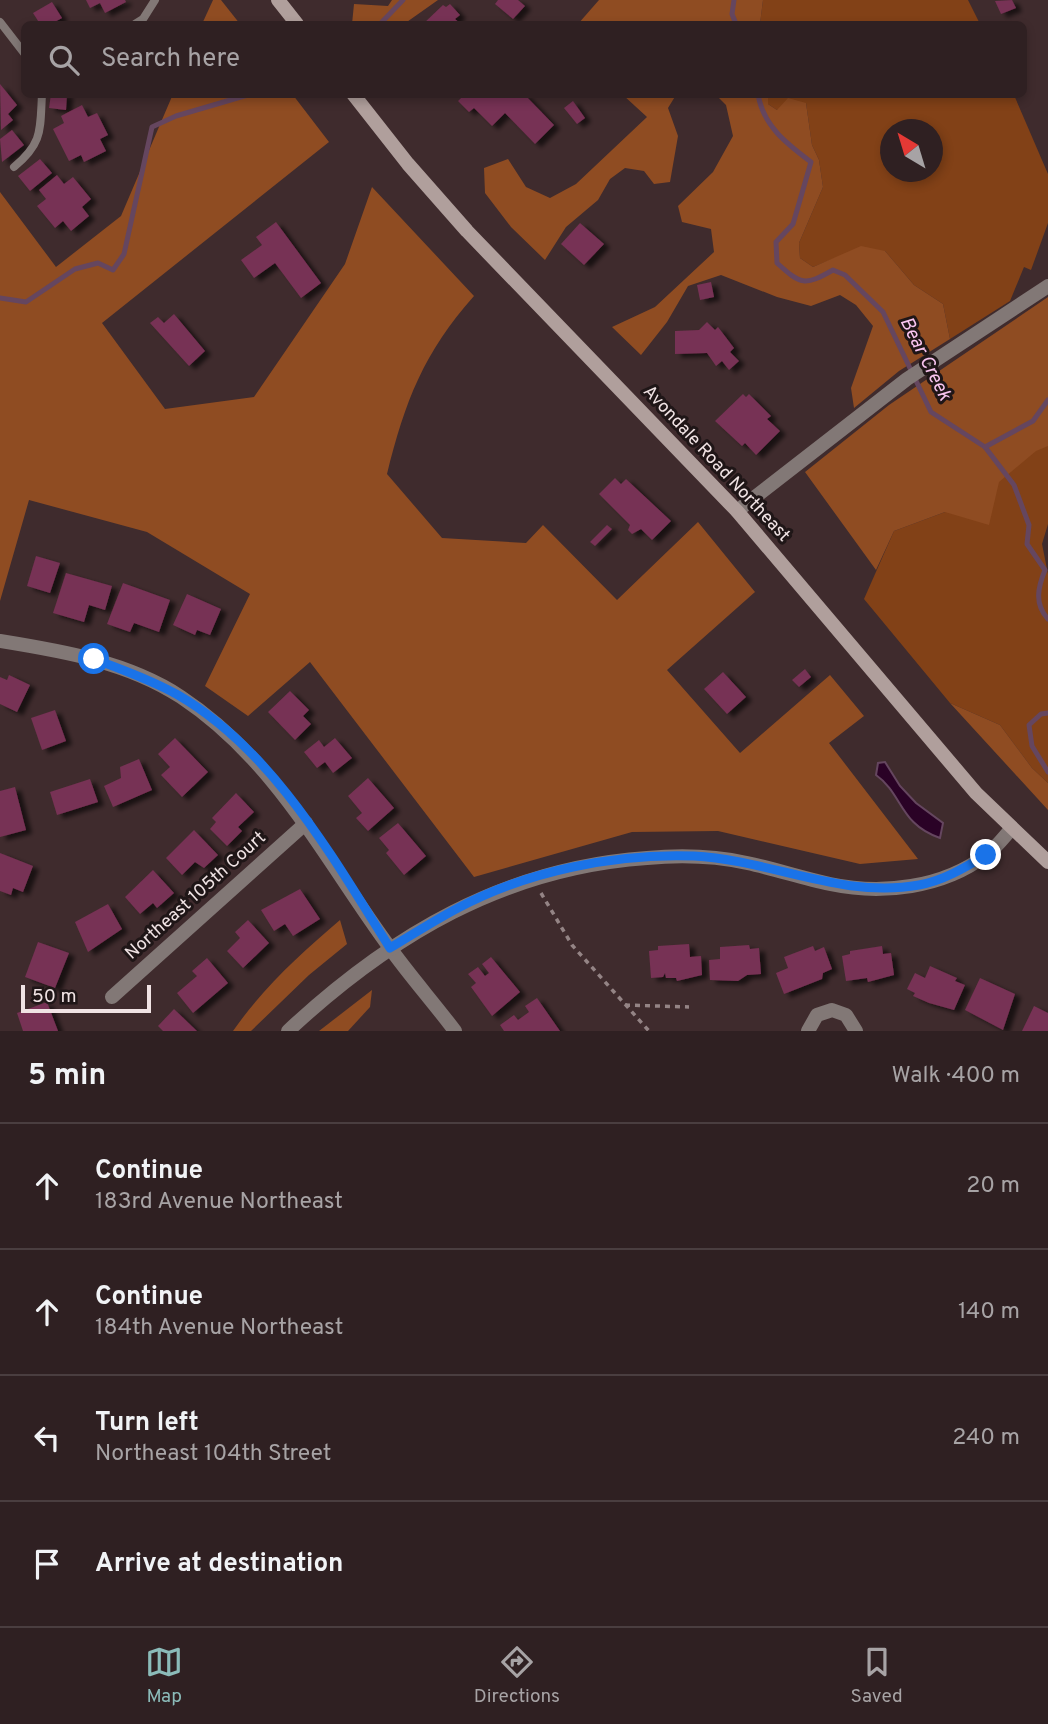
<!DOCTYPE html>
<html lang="en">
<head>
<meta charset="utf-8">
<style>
  :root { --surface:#2f2022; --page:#37282a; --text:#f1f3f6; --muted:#a7a3a5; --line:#4a3e40; --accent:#8bbbb9 }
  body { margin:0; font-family:Overpass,sans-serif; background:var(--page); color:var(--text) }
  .compass { position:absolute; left:880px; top:119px; width:63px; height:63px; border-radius:50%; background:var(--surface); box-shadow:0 4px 10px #0003; rotate:322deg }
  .scale { position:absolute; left:21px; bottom:18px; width:130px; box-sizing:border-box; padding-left:7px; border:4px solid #f0e3e4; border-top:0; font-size:19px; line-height:24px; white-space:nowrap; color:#f0e3e4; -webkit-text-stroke:5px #1f1617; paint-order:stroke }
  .stop { position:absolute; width:21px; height:21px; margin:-16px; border:5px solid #1a73e8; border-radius:50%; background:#fff }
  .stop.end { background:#1a73e8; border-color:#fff; box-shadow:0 2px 7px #0008 }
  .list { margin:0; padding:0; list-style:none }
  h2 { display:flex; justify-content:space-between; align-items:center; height:91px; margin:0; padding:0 28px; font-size:30px }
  h2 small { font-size:23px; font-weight:400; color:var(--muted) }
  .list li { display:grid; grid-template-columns:46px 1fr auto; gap:21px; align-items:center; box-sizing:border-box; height:126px; padding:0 28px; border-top:2px solid var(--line) }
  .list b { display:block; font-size:26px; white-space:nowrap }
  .list p { margin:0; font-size:23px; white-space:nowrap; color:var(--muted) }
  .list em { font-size:23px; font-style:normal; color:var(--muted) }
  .icon { flex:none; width:38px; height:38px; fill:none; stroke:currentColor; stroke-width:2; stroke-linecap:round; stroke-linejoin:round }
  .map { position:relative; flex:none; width:1048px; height:1031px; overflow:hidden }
  .search { position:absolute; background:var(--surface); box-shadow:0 4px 10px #0003; left:21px; right:21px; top:21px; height:77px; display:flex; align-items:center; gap:18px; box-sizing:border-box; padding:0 24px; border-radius:10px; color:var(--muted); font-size:26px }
  .sheet { height:595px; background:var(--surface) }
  nav { display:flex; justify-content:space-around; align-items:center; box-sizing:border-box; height:98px; border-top:2px solid var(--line); background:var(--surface); font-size:19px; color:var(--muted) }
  nav a { display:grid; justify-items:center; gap:4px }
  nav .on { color:var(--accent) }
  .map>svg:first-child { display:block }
  .green { fill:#824117; fill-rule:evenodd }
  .forest { fill:#8f4c22 }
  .water { fill:#2a0226; stroke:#65465f; stroke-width:2 }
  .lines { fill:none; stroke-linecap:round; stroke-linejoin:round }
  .stream { stroke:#65465f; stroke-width:5 }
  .building { fill:#773154; filter:url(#shadow) }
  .path { stroke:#948485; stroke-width:3.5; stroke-dasharray:5 5; stroke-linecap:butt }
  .service { stroke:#827876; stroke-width:8 }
  .minor { stroke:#827876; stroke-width:14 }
  .tertiary { stroke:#827876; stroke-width:14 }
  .secondary { stroke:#b09f9c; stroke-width:14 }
  .route { stroke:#1a73e8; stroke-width:9 }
  .labels { text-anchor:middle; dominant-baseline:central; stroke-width:6; stroke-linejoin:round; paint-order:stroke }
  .street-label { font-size:18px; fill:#f0e3e4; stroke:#1f1617 }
  .water-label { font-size:19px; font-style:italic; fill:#f9c5f0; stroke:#1f1617 }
</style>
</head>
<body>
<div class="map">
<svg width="1048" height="1031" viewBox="0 0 1048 1031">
  <defs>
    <filter id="shadow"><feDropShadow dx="6" dy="3.5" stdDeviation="2" flood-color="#0009"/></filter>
  </defs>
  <rect width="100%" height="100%" fill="#3f2b2d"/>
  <g class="green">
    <path d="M763,0h205l12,24h-220z"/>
    <path d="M768,95h246l34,79v49l-17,47 -7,-3 -14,34 -60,38 -7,-35 -29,-19 -29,-34 -50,7 -22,9 -13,-9 -1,-15 24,-56 -4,-27 -7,-15 -6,-42 -29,7 -9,-6zM890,130h42v42h-42z"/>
    <path d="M1048,358v166l-6,20 6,30v209l-16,-15 -32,-43 -50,-22 -86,-104 30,-68 51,-19z"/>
  </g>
  <g class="forest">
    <path d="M213,0h8l19,24h-38z"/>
    <path d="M392,0h46l-34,24h-52l2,-20 34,2z"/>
    <path d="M599,0h164l-3,24h-182z"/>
    <path d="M173,94l120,1 36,47 -227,181 63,86 89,-12 91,-133 27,-77 102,109c-50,56 -69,105 -87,178l55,64 84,5 17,-18 74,75 81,-78 57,70 -88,78 73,83 90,-78 34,41 -35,27 89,116 -58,5 -142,-33 -86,1 -158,45 -164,-215 -62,54 -43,-30 45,-92 -103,-62 -118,-32 -29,101v-409l56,75 65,-51z"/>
    <path d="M623,95h53l-8,13 10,28 -8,46 -16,2 -10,-13 -19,-3 -15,11 -12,21 -32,27 -21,33 -34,-33 -26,-34 -1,-25 24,-9 18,28 24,11 26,-14 71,-67z"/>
    <path d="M768,95v9l9,6 11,-12 18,5 6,42 7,15 4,27 -24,56 1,15 13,9 48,-21 24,5 29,34 29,19 7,35 -51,32 -45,37 -3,-20 22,-62 -17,-21 -16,-10 -29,11 -34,-9 -56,-22 -33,11 -21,36 -26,33 -29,-28 43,-20 59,-55 -3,-23 -29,-7 -4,-16 35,-34 20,-36 -7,-31 -10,-10z"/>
    <path d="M1048,297v149l-12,5 -37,31 -10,43 -44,-13 -51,19 -18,39 -71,-98 84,-67z"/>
    <path d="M950,703l50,22 32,43 16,15v27z"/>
    <path d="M340,920l7,24 -38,31 -58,56h-18c30,-43 67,-77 107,-111z"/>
    <path d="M372,990l-2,17 -22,24h-29z"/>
  </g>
  <path class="water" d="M885,762l15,24 16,17 27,20 -3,15c-41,-14 -37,-44 -64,-63l2,-12z"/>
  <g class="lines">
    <g class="stream">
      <path d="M734,0l-2,14 4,10"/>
      <path d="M380,24l23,-24"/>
      <path d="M758,94c5,32 29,50 53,68l-18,62 -17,18 1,21c24,22 28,23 56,7l12,5 38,37 48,100 54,35 29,38 15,40 -2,19 18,26c-7,17 -11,34 3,49"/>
      <path d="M0,298l26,4 49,-33 23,-6 15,7 11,-16 28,-127 24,-11 75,-22"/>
      <path d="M985,447l48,-26 15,-21"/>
      <path d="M1048,713l-7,1 -12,11 3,21 16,26"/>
    </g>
  </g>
  <g class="building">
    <path d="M86,0h39l1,2 -21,11 -5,-10 -10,5z"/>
    <path d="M498,0h20l7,6 -12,13 -18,-15z"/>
    <path d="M1012,0l4,8 -15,6 -6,-13z"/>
    <path d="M52,2l10,16 -11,6h-11l-7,-11z"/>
    <path d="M450,4l10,11 -5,4 6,5h-38l20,-19 3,2z"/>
    <path d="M0,84l17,21 -9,9 5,6 -12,10z"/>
    <path d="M51,94h16l-1,16 -17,-2z"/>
    <path d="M465,94l55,3 4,-3 30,31 -19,19 -30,-31 -13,13 -18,-18 -5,4 -11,-11z"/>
    <path d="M573,101l12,17 -8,6 -13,-16z"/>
    <path d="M82,105l6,12 9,-4 11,22 -8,4 6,12 -22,11 -3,-7 -12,6 -16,-32 11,-6 -3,-7z"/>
    <path d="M12,130l12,15 -22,17 -2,-23z"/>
    <path d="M40,159l12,14 -22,18 -12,-15z"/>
    <path d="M57,175l7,9 9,-7 18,22 -9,8 7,9 -18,15 -8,-10 -8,7 -18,-22 9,-7 -7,-9z"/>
    <path d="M276,222l45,61 -20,15 -26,-35 -21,15 -13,-18 21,-15 -6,-8z"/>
    <path d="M580,223l24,21 -20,21 -23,-21z"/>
    <path d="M711,282l3,15 -14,3 -3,-15z"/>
    <path d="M174,314l31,37 -16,15 -39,-43 8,-6 6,6z"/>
    <path d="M707,322l8,8 3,-3 16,21 -4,4 9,9 -10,9 -7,-9 -6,5 -9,-13 -32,1v-23l24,-1z"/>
    <path d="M743,394l3,3 3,-3 22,22 -4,3 13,12 -24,24 -11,-12 -3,3 -27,-25z"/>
    <path d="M615,478l6,6 5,-5 45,42 -19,19 -11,-11 -9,5 -4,-4 2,-5 -31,-31z"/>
    <path d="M607,525l5,4 -17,17 -5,-4z"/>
    <path d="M36,556l24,7 -10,30 -23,-7z"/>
    <path d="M66,573l46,13 -7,24 -16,-5 -5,17 -31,-9z"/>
    <path d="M123,583l47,17 -11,32 -25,-9 -4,9 -23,-8z"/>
    <path d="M187,594l34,15 -11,26 -13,-5 -2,5 -22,-10z"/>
    <path d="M805,669l6,8 -12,10 -7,-7z"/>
    <path d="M723,672l23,25 -19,17 -23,-25z"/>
    <path d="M9,675l21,10 -13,27 -17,-8v-27l7,3z"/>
    <path d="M290,691l19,19 -6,6 8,8 -16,16 -27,-28z"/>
    <path d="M55,710l11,31 -24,9 -11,-32z"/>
    <path d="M175,738l33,34 -26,25 -21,-22 9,-8 -12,-13z"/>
    <path d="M335,738l17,20 -19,15 -8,-11 -8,6 -13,-16 15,-12 5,7z"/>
    <path d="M139,759l13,31 -39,17 -9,-21 17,-8 -1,-11z"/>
    <path d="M368,778l26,30 -26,23 -12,-13 6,-5 -14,-17z"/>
    <path d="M90,779l8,23 -41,13 -7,-23z"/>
    <path d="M15,787l11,43 -26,7v-46z"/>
    <path d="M236,793l18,19 -16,15 4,4 -15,15 -17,-17 6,-7 -4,-4z"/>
    <path d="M398,823l28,33 -22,19 -18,-22 3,-3 -10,-12z"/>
    <path d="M194,830l24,25 -14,13 -9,-6 -13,13 -16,-17z"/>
    <path d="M0,853l33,13 -10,26 -10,-4 -2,7 -11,-4z"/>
    <path d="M153,870l21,23 -17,15 -4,-5 -13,11 -15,-17z"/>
    <path d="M300,889l20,30 -27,17 -8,-12 -11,7 -13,-21z"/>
    <path d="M108,904l14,25 -34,23 -13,-30z"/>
    <path d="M248,920l21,23 -26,25 -16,-17 13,-13 -5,-6z"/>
    <path d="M38,942l31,11 -14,35 -30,-11z"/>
    <path d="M689,944l1,13 11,-1 1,19 -25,6 -1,-3h-10l-1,-5 -2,4 -12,1 -2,-27 9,-1v-4z"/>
    <path d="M749,945l1,4 9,-1 2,26 -14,1 -9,6 -28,-1 -1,-20 11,-1v-12z"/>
    <path d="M813,946l2,5 9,-4 8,22 -9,4 -1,6 -38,15 -8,-21 12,-5 -4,-11z"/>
    <path d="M882,946l1,8 8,-1 3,22 -26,7 -1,-4 -21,3 -4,-25 8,-2v-3z"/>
    <path d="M491,957l29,35 -28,24 -21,-29 5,-4 -8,-9 10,-7 7,9 4,-3 -7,-9z"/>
    <path d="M207,958l21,25 -35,30 -16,-20 20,-17 -5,-5z"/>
    <path d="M930,966l27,12 -2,3 10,4 -11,25 -25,-7 -16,-7 2,-3 -8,-4 8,-16 10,5z"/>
    <path d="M980,978l35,16 -12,36 -38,-20z"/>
    <path d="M537,998l23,33h-56l-4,-6 14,-10 4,5 11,-8 -4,-6z"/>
    <path d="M47,1002l11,29h-35l-6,-18z"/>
    <path d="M1034,1006l14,7v18h-26z"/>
    <path d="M174,1009l23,22h-34l-5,-5z"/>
  </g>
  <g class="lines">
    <g class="path">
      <path d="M541,893l31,52 77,86"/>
      <path d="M625,1005l64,2"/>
    </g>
    <g class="service">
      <path d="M0,22l24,31"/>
      <path d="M135,24l8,-5 12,-19"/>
      <path d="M14,167c29,-24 26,-37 28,-73"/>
    </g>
    <g class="minor">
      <path d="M737,511l170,-132 141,-93"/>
      <path d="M0,641c62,10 128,21 181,56 95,63 143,161 209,251 20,28 44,55 65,83"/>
      <path d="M112,997l194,-174"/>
      <path d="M808,1031l9,-16 15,-5 14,5 10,16"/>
    </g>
    <path class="tertiary" d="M288,1031c103,-96 216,-163 359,-173 33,-3 68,-2 100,5 28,6 55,15 83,21 52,11 113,4 156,-29 10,-7 18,-18 26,-27"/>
    <g class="secondary">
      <path d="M278,0l19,24"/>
      <path d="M353,94l55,70 59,67 270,280 239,282 72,69"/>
    </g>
  </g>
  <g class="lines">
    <path class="route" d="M94,659c29,11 57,21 84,36 95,55 155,163 212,253 22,-13 45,-28 68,-40 69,-37 158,-55 236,-52 77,4 147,43 225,29 24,-4 47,-18 67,-30"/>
  </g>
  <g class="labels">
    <g class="street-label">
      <text transform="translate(716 464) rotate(47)">Avondale Road Northeast</text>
      <text transform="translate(196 896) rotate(-42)">Northeast 105th Court</text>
    </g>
    <g class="water-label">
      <text transform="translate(925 359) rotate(63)">Bear Creek</text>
    </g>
  </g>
</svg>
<svg class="compass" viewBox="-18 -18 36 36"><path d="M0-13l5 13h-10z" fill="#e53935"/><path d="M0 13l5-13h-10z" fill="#a7a3a5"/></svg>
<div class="scale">50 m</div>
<div class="stop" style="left:94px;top:659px"></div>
<div class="stop end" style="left:986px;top:855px"></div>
<div class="search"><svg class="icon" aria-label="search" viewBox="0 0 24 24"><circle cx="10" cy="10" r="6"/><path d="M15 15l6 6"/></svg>Search here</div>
</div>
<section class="sheet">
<h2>5 min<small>Walk · 400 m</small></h2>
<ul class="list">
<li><svg class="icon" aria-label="ahead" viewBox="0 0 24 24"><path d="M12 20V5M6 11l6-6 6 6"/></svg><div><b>Continue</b><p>183rd Avenue Northeast</p></div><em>20 m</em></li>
<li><svg class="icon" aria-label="ahead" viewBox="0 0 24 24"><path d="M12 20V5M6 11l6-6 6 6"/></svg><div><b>Continue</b><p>184th Avenue Northeast</p></div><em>140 m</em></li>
<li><svg class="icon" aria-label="left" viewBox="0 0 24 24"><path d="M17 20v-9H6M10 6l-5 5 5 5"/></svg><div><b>Turn left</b><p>Northeast 104th Street</p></div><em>240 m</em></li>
<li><svg class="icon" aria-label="arrive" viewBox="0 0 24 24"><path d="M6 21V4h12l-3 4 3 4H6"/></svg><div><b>Arrive at destination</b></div></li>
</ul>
</section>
<nav>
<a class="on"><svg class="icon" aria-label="map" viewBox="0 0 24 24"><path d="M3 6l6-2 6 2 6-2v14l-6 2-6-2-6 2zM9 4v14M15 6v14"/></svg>Map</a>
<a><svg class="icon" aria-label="directions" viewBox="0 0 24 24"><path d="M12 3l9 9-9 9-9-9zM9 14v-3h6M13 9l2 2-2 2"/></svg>Directions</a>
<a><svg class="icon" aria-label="saved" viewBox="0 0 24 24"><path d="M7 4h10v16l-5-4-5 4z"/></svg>Saved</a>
</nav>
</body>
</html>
